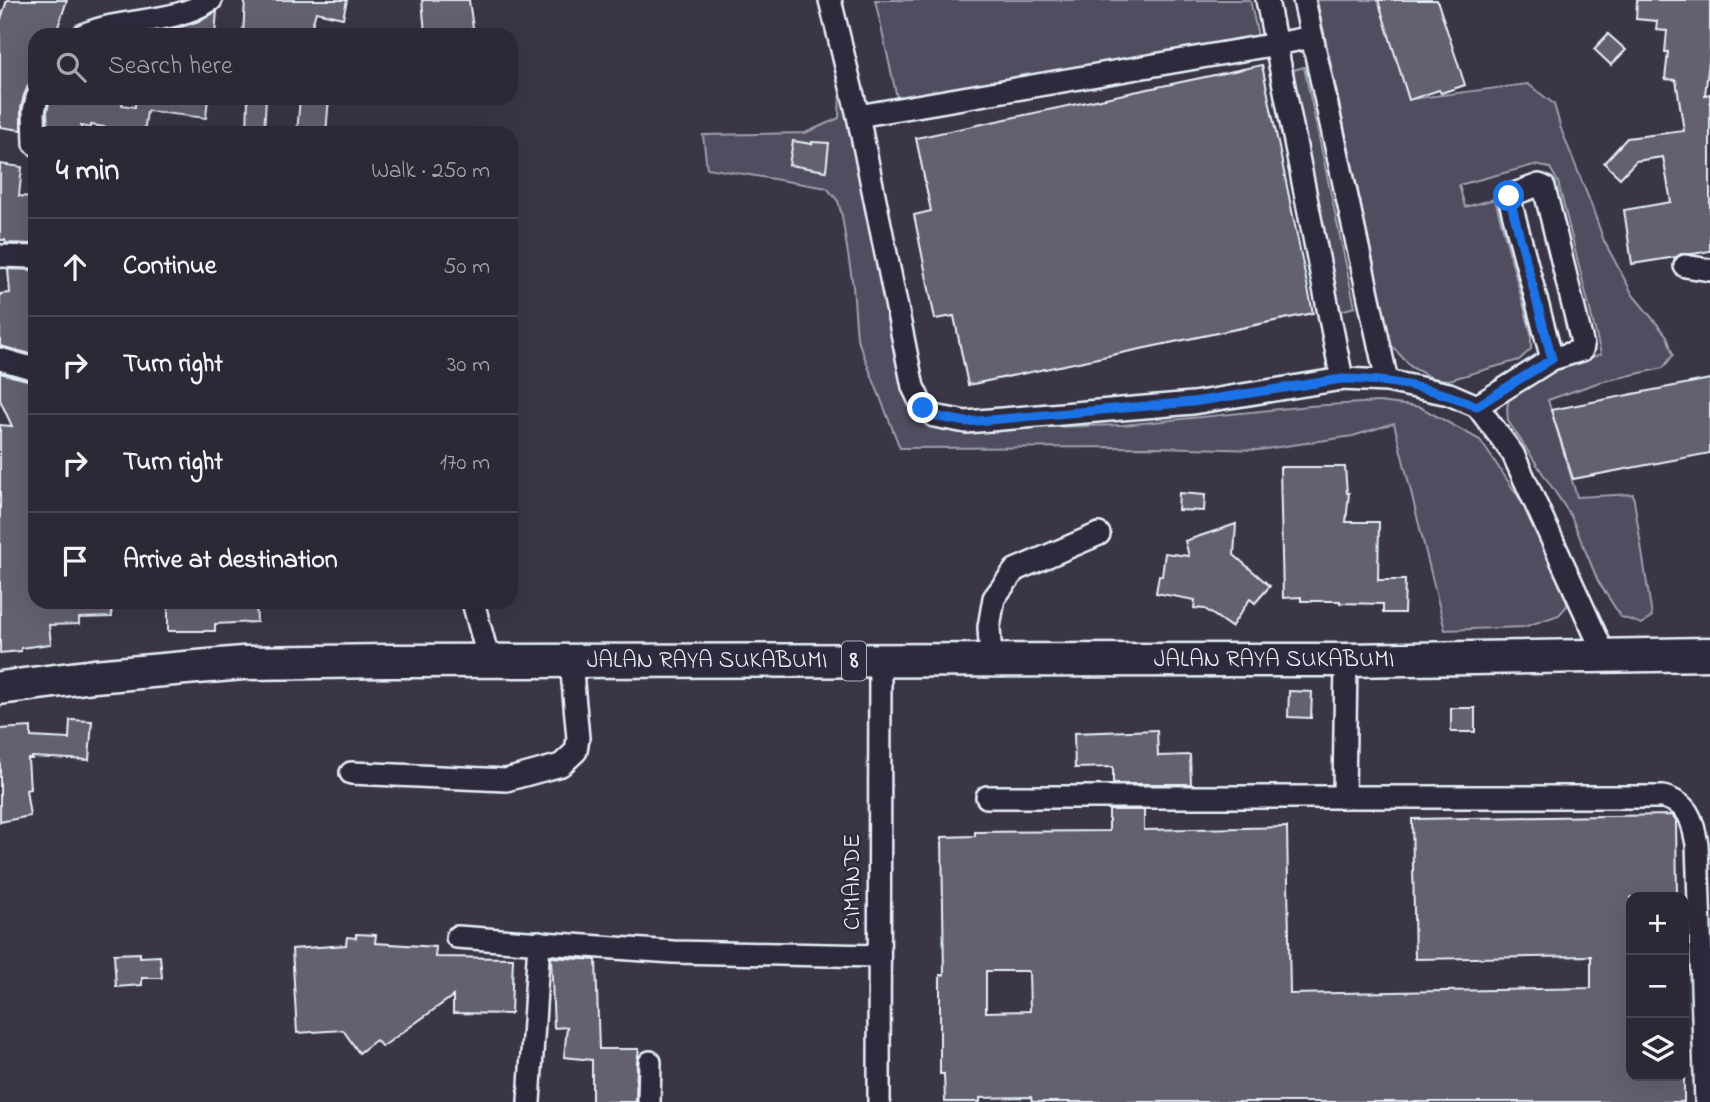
<!DOCTYPE html>
<html lang="en">
<head>
<meta charset="utf-8">
<style>
  :root { --surface:#2c2836; --page:#34303e; --text:#f1f3f6; --muted:#a6a6ad; --line:#484451 }
  body { margin:0; font-family:"Indie Flower",sans-serif; background:var(--page); color:var(--text) }
  .controls { position:absolute; right:21px; bottom:21px; display:grid; overflow:hidden; border-radius:14px; box-shadow:0 7px 28px #0002 }
  .controls button { width:63px; height:63px; display:grid; place-items:center; padding:0; border:0; border-bottom:2px solid var(--line); background:var(--surface); color:var(--text); font:35px sans-serif }
  .stop { position:absolute; width:21px; height:21px; margin:-16px; border:5px solid #1a73e8; border-radius:50%; background:#fff }
  .stop.end { background:#1a73e8; border-color:#fff; box-shadow:0 2px 7px #0008 }
  .list { margin:0; padding:0; list-style:none }
  h2 { display:flex; justify-content:space-between; align-items:center; height:91px; margin:0; padding:0 28px; font-size:30px }
  h2 small { font-size:23px; font-weight:400; color:var(--muted) }
  .list li { display:grid; grid-template-columns:46px 1fr auto; gap:21px; align-items:center; box-sizing:border-box; height:98px; padding:0 28px; border-top:2px solid var(--line) }
  .list b { display:block; font-size:26px; white-space:nowrap }
  .list em { font-size:23px; font-style:normal; color:var(--muted) }
  .icon { flex:none; width:38px; height:38px; fill:none; stroke:currentColor; stroke-width:2; stroke-linecap:round; stroke-linejoin:round }
  .map { position:relative; flex:none; width:1710px; height:1102px; overflow:hidden }
  .search { position:absolute; background:var(--surface); box-shadow:0 7px 28px #0002; left:28px; top:28px; width:490px; height:77px; display:flex; align-items:center; gap:18px; box-sizing:border-box; padding:0 24px; border-radius:21px; color:var(--muted); font-size:26px }
  .panel { position:absolute; background:var(--surface); box-shadow:0 7px 28px #0002; left:28px; top:126px; width:490px; height:483px; border-radius:21px }
  .map>svg:first-child { display:block }
  .green { fill:#504e5f; stroke:#9ca0ac; stroke-width:2 }
  .building { fill:#636171; stroke:#e8f1f8; stroke-width:2; fill-rule:evenodd }
  .lines { fill:none; stroke-linecap:round; stroke-linejoin:round }
  .minor-casing { stroke:#e8f1f8; stroke-width:26 }
  .highway-casing { stroke:#e8f1f8; stroke-width:37 }
  .minor { stroke:#2f2a3d; stroke-width:21 }
  .highway { stroke:#2f2a3d; stroke-width:32 }
  .route { stroke:#1a73e8; stroke-width:9 }
  .labels { text-anchor:middle; dominant-baseline:central; stroke-width:5; stroke-linejoin:round; paint-order:stroke }
  .shield { fill:#2f2a3d; stroke:#b0b5c0; stroke-width:2 }
  .shield-label { font-size:23px; font-weight:bold; fill:#e8f1f8 }
  .street-label { font-size:24px; fill:#e8f1f8; stroke:#2f2a3d }
</style>
</head>
<body>
<div class="map">
<svg width="1710" height="1102" viewBox="0 0 1710 1102">
  <rect width="100%" height="100%" fill="#3a3648"/>
  <filter id="ink" filterUnits="userSpaceOnUse"><feTurbulence type="fractalNoise" baseFrequency=".0143" numOctaves="2"/><feDisplacementMap in="SourceGraphic" scale="14" xChannelSelector="R" yChannelSelector="G"/><feConvolveMatrix kernelMatrix="1 2 1 2 8 2 1 2 1" color-interpolation-filters="sRGB"/></filter>
  <g filter="url(#ink)">
    <g class="green">
      <path d="M875,0h375l8,36 -358,75z"/>
      <path d="M1317,0h65l29,99 117,-15 26,20 7,25 30,75 13,37 29,54 34,41 6,19 -10,13 -63,14 -52,18 29,97 56,-3 19,122 -10,8 -21,-7 -23,-36 -27,-65 -63,-95c-1,-10 -2,-17 3,-27 9,-15 71,-33 90,-40l-43,-172 -8,-14 -16,-3 -75,20 6,22 30,-8 36,134v16l-12,11 -70,20 -17,-2 -21,-11 -20,-22z"/>
      <path d="M835,39l73,350 56,40 159,-4 186,-19 70,-4 41,5 60,33 51,75 32,58 4,33 -8,9 -35,12 -79,3 -51,-207 -41,13 -94,14 -103,-3 -256,1 -43,-110 -4,-52 -11,-70 -4,-15 -11,-13 -120,-20 -4,-33 102,-2 34,-15 1,-26z"/>
      <path d="M1304,67l51,240 -15,4 -50,-240z"/>
    </g>
    <g class="building">
      <path d="M7,0h60l-10,30 -7,-3 -3,8h-12v35l-11,25 -3,13v22l-21,-3v-105z"/>
      <path d="M245,0h102l-4,18 -27,-6 -7,23h-66z"/>
      <path d="M422,0h47l5,35h-31v-4l-18,2z"/>
      <path d="M1378,0h59l28,85 -24,8 -2,-3 -30,10z"/>
      <path d="M1637,0h73v53l-5,42 5,-1v157l-17,3h-12l-5,3 -44,7 -8,-54 47,-8 -8,-45 -27,4 -16,17 -16,-15 23,-25 57,-7 -8,-51 -11,-1 3,-27h-3l2,-21 -11,-1 1,-9 -21,-2z"/>
      <path d="M217,11l-2,24h-60l1,-3 28,-6 18,-6z"/>
      <path d="M1608,34l18,16 -15,15 -17,-16z"/>
      <path d="M1262,65l51,248 -345,72 -14,-69 -19,3 -21,-104 17,-4 -15,-73z"/>
      <path d="M50,98h73l-1,7 13,2v-9h73l-2,20 -59,-7 -3,22 -53,-8v3l-10,-2v7h-33l-1,-21z"/>
      <path d="M248,98h18l-2,35h-17z"/>
      <path d="M300,98h29l-3,35h-29z"/>
      <path d="M793,141l19,3v-2l17,1 -3,28 -37,-6z"/>
      <path d="M0,164l22,3 -3,29 16,1v23l-3,24 -26,-1 -1,-3h-5z"/>
      <path d="M8,269l27,1v85l-35,-9v-52l10,-1z"/>
      <path d="M0,373l35,9v220h76l1,15 -33,1v6l-30,1 2,19 -30,4v3l-21,2v-228l12,1 -12,-26z"/>
      <path d="M1710,379v74l-137,26 -22,-69z"/>
      <path d="M1280,467h65l2,26h2l-3,29h33l-1,58h27l-1,33h-21v-9l-43,-1v-2h-39v-4l-18,1z"/>
      <path d="M1179,493l26,2 -1,16 -26,-1z"/>
      <path d="M1236,524l-2,31 36,31 -15,17 -5,-4 -19,28 -26,-18 -11,-1 1,-8 -39,-7 3,-18 3,1 3,-23 24,3 -4,-15z"/>
      <path d="M168,602h88l1,20 -42,2v7h-47z"/>
      <path d="M1289,691l23,1 -1,26 -23,-1z"/>
      <rect x="1451" y="708" width="24" height="24"/>
      <path d="M70,720l22,1 -3,39 -57,-3v2h-4l2,30 -4,1 4,26 -30,6v-93l31,-2v10l38,2z"/>
      <path d="M1157,730l1,26 32,-1 1,29h-78v-17l-38,1 -1,-35z"/>
      <path d="M1109,810h35v20l143,-3 3,167 301,-6v-32l-176,3 -3,-140 260,-4 4,5 1,77h-46v179h53v26h-652l-1,-5 -51,1v4h-35l-1,-28h-4v-99h4l-2,-138 33,-1v-4l134,-1zM986,971h41l2,1 1,39 -44,1z"/>
      <path d="M356,934l20,1 -1,8 61,4 -1,10 78,1 -2,56 -58,-1v-17l-71,51 -6,-7 -17,13 -16,-23 -46,3 -5,-84 54,-4 1,-8 9,1z"/>
      <path d="M140,953v4l20,-1 2,22h-20v7l-26,2 -2,-33z"/>
      <path d="M551,957l45,3 3,89h40l-2,13 -1,40h-44v-42l-28,-3 3,-30 -13,1z"/>
    </g>
    <g class="lines">
      <defs>
        <g id="minor">
          <path d="M830,0l28,116 55,271 10,21 11,8 32,6 227,-19 149,-24 45,2 62,13 28,12 36,48 92,202"/>
          <path d="M1267,0l75,379"/>
          <path d="M1304,0l83,381"/>
          <path d="M83,35c40,-18 89,-10 128,-35"/>
          <path d="M858,116l419,-72 35,-7"/>
          <path d="M35,144l-1,-33 3,-13"/>
          <path d="M0,256l35,1"/>
          <path d="M1685,266l25,4"/>
          <path d="M0,359l35,10"/>
          <path d="M1477,406l75,-47 30,-9 1,-4 -39,-159 -5,-2 -28,10 -2,2 43,162"/>
          <path d="M473,602l16,59"/>
          <path d="M991,661l-2,-34 5,-29 21,-28 84,-36"/>
          <path d="M351,773l155,7 55,-15 15,-14 2,-13 -7,-77"/>
          <path d="M987,797h676c27,7 29,23 34,47l9,258"/>
          <path d="M1344,797l2,-137"/>
          <path d="M457,937l216,15 206,4"/>
          <path d="M529,1102l10,-160"/>
          <path d="M649,1102l1,-40"/>
          <path d="M879,1102l1,-441"/>
        </g>
        <path id="highway" d="M0,688l94,-12 149,-13 145,-2 958,-1 364,-6"/>
      </defs>
      <use href="#minor" class="minor-casing"/>
      <use href="#highway" class="highway-casing"/>
      <use href="#minor" class="minor"/>
      <use href="#highway" class="highway"/>
    </g>
  </g>
  <g class="lines" filter="url(#ink)">
    <path class="route" d="M923,408l11,8 32,6 227,-20 149,-23c47,0 92,9 135,27l75,-47 -43,-163"/>
  </g>
  <g class="labels">
    <rect class="shield" x="842" y="641.5" width="24" height="39" rx="5"/>
    <g class="shield-label">
      <text x="854" y="661">8</text>
    </g>
    <g class="street-label">
      <text x="1274" y="660">JALAN RAYA SUKABUMI</text>
      <text x="707" y="661">JALAN RAYA SUKABUMI</text>
      <text transform="translate(853 882) rotate(-90)">CIMANDE</text>
    </g>
  </g>
</svg>
<div class="controls">
<button>+</button>
<button>−</button>
<button><svg class="icon" aria-label="layers" viewBox="0 0 24 24"><path d="M12 4l9 5-9 5-9-5zM3 14l9 5 9-5"/></svg></button>
</div>
<div class="stop" style="left:1509px;top:196px"></div>
<div class="stop end" style="left:923px;top:408px"></div>
<div class="search"><svg class="icon" aria-label="search" viewBox="0 0 24 24"><circle cx="10" cy="10" r="6"/><path d="M15 15l6 6"/></svg>Search here</div>
<section class="panel">
<h2>4 min<small>Walk · 250 m</small></h2>
<ul class="list">
<li><svg class="icon" aria-label="ahead" viewBox="0 0 24 24"><path d="M12 20V5M6 11l6-6 6 6"/></svg><div><b>Continue</b></div><em>50 m</em></li>
<li><svg class="icon" aria-label="right" viewBox="0 0 24 24"><path d="M7 20v-9h11M14 6l5 5-5 5"/></svg><div><b>Turn right</b></div><em>30 m</em></li>
<li><svg class="icon" aria-label="right" viewBox="0 0 24 24"><path d="M7 20v-9h11M14 6l5 5-5 5"/></svg><div><b>Turn right</b></div><em>170 m</em></li>
<li><svg class="icon" aria-label="arrive" viewBox="0 0 24 24"><path d="M6 21V4h12l-3 4 3 4H6"/></svg><div><b>Arrive at destination</b></div></li>
</ul>
</section>
</div>
</body>
</html>
